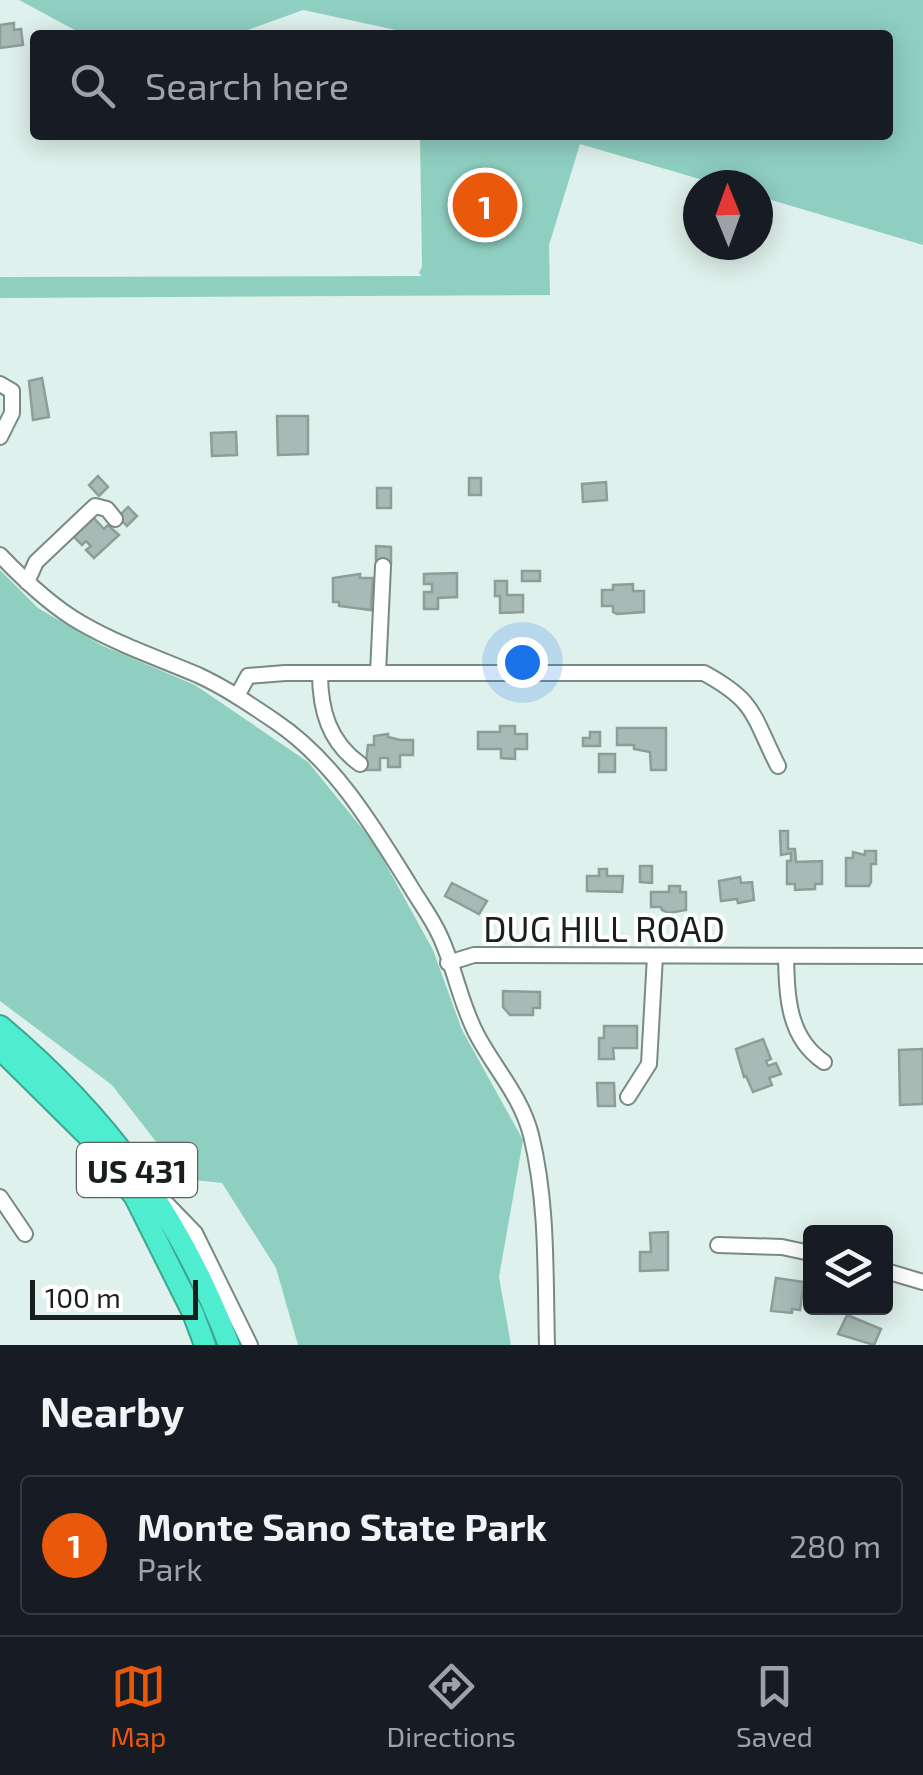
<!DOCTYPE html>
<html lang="en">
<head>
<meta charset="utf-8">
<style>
  :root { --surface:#171b24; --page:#20242c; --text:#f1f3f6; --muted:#9ea1a6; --line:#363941; --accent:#ea580c }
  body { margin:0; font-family:"Exo 2",sans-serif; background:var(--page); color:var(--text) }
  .controls { position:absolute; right:30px; bottom:30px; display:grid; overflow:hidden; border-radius:10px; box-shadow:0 5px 25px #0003 }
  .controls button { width:90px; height:90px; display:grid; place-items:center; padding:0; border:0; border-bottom:2px solid var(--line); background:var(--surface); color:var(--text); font:50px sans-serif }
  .compass { position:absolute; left:683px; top:170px; width:90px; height:90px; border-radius:50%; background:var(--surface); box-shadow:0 5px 25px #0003; rotate:359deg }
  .scale { position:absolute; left:30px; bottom:25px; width:168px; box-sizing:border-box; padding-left:10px; border:5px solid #191f1e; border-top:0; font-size:28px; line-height:35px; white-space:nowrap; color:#191f1e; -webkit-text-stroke:8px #fff; paint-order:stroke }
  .you { position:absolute; left:522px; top:662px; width:35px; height:35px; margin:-25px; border:8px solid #fff; border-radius:50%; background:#1a73e8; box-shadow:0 0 0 15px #1a73e833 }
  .badge { display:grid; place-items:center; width:65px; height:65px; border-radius:50%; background:var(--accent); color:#fff; font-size:32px; font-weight:700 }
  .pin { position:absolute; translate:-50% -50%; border:5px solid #fff; box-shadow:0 2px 10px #0006 }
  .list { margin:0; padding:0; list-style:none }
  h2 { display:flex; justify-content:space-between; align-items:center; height:130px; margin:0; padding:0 40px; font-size:42px }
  h2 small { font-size:32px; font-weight:400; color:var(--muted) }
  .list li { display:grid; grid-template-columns:65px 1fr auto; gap:30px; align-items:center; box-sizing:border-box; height:140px; margin:0 20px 20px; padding:0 20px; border:2px solid var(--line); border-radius:10px }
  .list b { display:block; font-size:38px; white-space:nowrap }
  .list p { margin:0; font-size:32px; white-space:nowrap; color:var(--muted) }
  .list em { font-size:32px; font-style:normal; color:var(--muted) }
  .icon { flex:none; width:55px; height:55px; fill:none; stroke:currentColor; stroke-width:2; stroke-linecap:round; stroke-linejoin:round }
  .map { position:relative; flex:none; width:923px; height:1345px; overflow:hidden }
  .search { position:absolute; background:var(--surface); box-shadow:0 5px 25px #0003; left:30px; right:30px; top:30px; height:110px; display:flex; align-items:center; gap:25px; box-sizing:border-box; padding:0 35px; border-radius:10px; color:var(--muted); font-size:38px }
  .sheet { height:290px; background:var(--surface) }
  nav { display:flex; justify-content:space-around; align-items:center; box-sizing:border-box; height:140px; border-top:2px solid var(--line); background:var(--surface); font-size:28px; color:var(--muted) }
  nav a { display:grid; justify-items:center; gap:5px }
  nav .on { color:var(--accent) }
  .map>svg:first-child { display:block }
  .green { fill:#8fcfc0 }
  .building { fill:#a9bab6; stroke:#8d9e99; stroke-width:2.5 }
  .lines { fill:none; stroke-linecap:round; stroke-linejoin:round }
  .minor-casing { stroke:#798984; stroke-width:18 }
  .highway-casing { stroke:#3ca591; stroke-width:24 }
  .minor { stroke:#fff; stroke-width:14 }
  .highway { stroke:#4fedcf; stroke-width:20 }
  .labels { text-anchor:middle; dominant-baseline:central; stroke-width:8; stroke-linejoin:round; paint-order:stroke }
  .shield { fill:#fff; stroke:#5e6262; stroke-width:2.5 }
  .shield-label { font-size:32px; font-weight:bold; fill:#191f1e }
  .street-label { font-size:35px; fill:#191f1e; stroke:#fff }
</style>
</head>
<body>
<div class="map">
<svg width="923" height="1345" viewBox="0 0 923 1345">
  <rect width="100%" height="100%" fill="#dff1ec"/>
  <g class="green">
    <path d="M19,0h904v245l-165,-49v-11h-38l-140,-41 -31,101 1,50 -550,3v-21l422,-1 -3,-3 3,-6 -2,-132h468v-100h-469l-116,-25 -69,25h-150z"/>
    <path d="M0,570l38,38 65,38 92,39 113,77 66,81 59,107 29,80 61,110 -24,137 12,68h-213l-22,-77 -54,-85 -37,-4 -73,-94 -112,-84z"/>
  </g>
  <g class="building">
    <path d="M14,23v7l7,-1 2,16 -23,3v-23z"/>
    <path d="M42,378l7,39 -16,3 -4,-39z"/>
    <path d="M277,416h31v38l-30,1z"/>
    <path d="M236,432l1,23 -25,1 -1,-23z"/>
    <path d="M98,476l10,11 -9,9 -10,-11z"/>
    <rect x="469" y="478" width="12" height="17"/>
    <path d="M606,482l1,18 -24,2 -1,-18z"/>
    <rect x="377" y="488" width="14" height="20"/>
    <path d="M128,507l9,9 -10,10 -9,-9z"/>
    <path d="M92,516l12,13 4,-4 11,10 -25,23 -8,-8 5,-4 -5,-5 -4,4 -8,-8z"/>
    <path d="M376,546l15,1v17h-15z"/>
    <rect x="522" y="571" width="18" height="10"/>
    <path d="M457,573v24l-19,1v11h-14v-17h8v-8h-8v-10z"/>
    <path d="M360,574v4h13l-2,32 -32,-4v-4h-6v-24z"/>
    <path d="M495,581h12v14h16v17l-23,1v-17h-5z"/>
    <path d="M633,584v7h11v21l-27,2 -4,-2v-6h-11v-16h11v-5z"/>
    <path d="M500,726h15v8h12v15h-12v10l-14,-1v-9h-23v-17h22z"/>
    <path d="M617,728h49v42h-15l-1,-18 -16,-3v-4h-17z"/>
    <path d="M590,732h10v14h-17v-8h7z"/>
    <path d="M388,734v3l12,3h13v15h-13v12h-12v-9h-8v12h-15l3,-25h6v-9z"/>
    <rect x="599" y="754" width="16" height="18"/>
    <path d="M780,831h8v18h7l1,13 26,-1v23h-7v5l-20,1v-6h-8v-23h4v-8l-10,2z"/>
    <path d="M865,851h11v13h-5v18l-2,4h-23v-28h7v-6l12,3z"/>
    <path d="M640,866h12v17l-12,-1z"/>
    <path d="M599,869h8v7h16l-1,16 -35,-1v-15h12z"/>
    <path d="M740,877l1,6 11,-1 2,18 -16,3 -1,-4 -16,2 -2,-20z"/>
    <path d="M452,883l35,18 -8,13 -34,-18z"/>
    <path d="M669,886h11v6h6v18l-17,3 -7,-3 -1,-3h-10v-15h18z"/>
    <path d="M503,991l37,1v16h-7v7h-23l-7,-8z"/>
    <path d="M604,1026h33v22h-24l1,11h-15v-21h5z"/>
    <path d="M763,1039l8,20 -5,2 2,5 8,-3 5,11 -12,4 3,7 -19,7 -7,-16 -2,1 -8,-28z"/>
    <path d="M923,1049v55l-23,1 -1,-55z"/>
    <path d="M597,1083h17l1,23h-17z"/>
    <path d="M668,1232v38l-28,1v-19h11l-1,-19z"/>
    <path d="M776,1278l28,4 -4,28 -8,-1v4l-21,-2z"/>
    <path d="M847,1315l34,14 -7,16 -36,-11z"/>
  </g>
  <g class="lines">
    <defs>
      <g id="minor">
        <path d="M0,384l12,7v22l-12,24"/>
        <path d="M0,555c23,24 51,51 81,68 38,22 77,35 117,52 28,13 53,30 78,47 58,39 97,104 133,162 10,17 23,34 31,52 15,32 20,67 37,99 18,34 44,61 54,100 17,69 14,139 16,210"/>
        <path d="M27,582l9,-20 59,-56 12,3 8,10"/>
        <path d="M320,673c0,37 9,69 40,91"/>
        <path d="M378,673l5,-107"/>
        <path d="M237,696l11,-20 37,-3h419c53,29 48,42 74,93"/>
        <path d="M786,957c1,40 2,81 38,105"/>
        <path d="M448,963l26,-8 449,1"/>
        <path d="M628,1097l21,-33 6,-108"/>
        <path d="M0,1197l25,37"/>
        <path d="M164,1201l31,32 55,112"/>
        <path d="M718,1245l64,2 28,6"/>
        <path d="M886,1271l37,11"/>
      </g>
      <g id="highway">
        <path d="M0,1026c106,89 180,189 229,319"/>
        <path d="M0,1049l87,86 48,62 58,116 12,32"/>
      </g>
    </defs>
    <use href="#minor" class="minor-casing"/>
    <use href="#highway" class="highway-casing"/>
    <use href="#minor" class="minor"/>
    <use href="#highway" class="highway"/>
  </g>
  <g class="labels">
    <rect class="shield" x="77" y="1143" width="120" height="54" rx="8"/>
    <g class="shield-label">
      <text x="137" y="1170">US 431</text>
    </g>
    <g class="street-label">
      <text x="604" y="928">DUG HILL ROAD</text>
    </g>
  </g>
</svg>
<div class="controls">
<button><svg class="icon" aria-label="layers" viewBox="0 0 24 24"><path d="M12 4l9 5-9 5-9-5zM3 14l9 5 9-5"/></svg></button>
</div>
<svg class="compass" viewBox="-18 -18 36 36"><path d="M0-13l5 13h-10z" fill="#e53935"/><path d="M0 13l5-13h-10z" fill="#9ea1a6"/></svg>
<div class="scale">100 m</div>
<div class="you"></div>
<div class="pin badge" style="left:485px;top:205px">1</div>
<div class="search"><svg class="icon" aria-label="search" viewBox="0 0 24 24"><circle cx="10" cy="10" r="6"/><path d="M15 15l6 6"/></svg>Search here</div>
</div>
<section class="sheet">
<h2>Nearby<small></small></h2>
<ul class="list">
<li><span class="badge">1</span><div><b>Monte Sano State Park</b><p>Park</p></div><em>280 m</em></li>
</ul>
</section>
<nav>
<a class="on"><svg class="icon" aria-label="map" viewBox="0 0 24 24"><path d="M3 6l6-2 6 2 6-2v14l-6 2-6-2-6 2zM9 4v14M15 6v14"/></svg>Map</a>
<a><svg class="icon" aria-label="directions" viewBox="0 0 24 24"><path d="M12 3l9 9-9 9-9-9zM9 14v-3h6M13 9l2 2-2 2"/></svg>Directions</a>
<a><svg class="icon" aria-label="saved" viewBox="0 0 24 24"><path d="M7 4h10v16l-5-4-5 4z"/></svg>Saved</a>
</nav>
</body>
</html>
